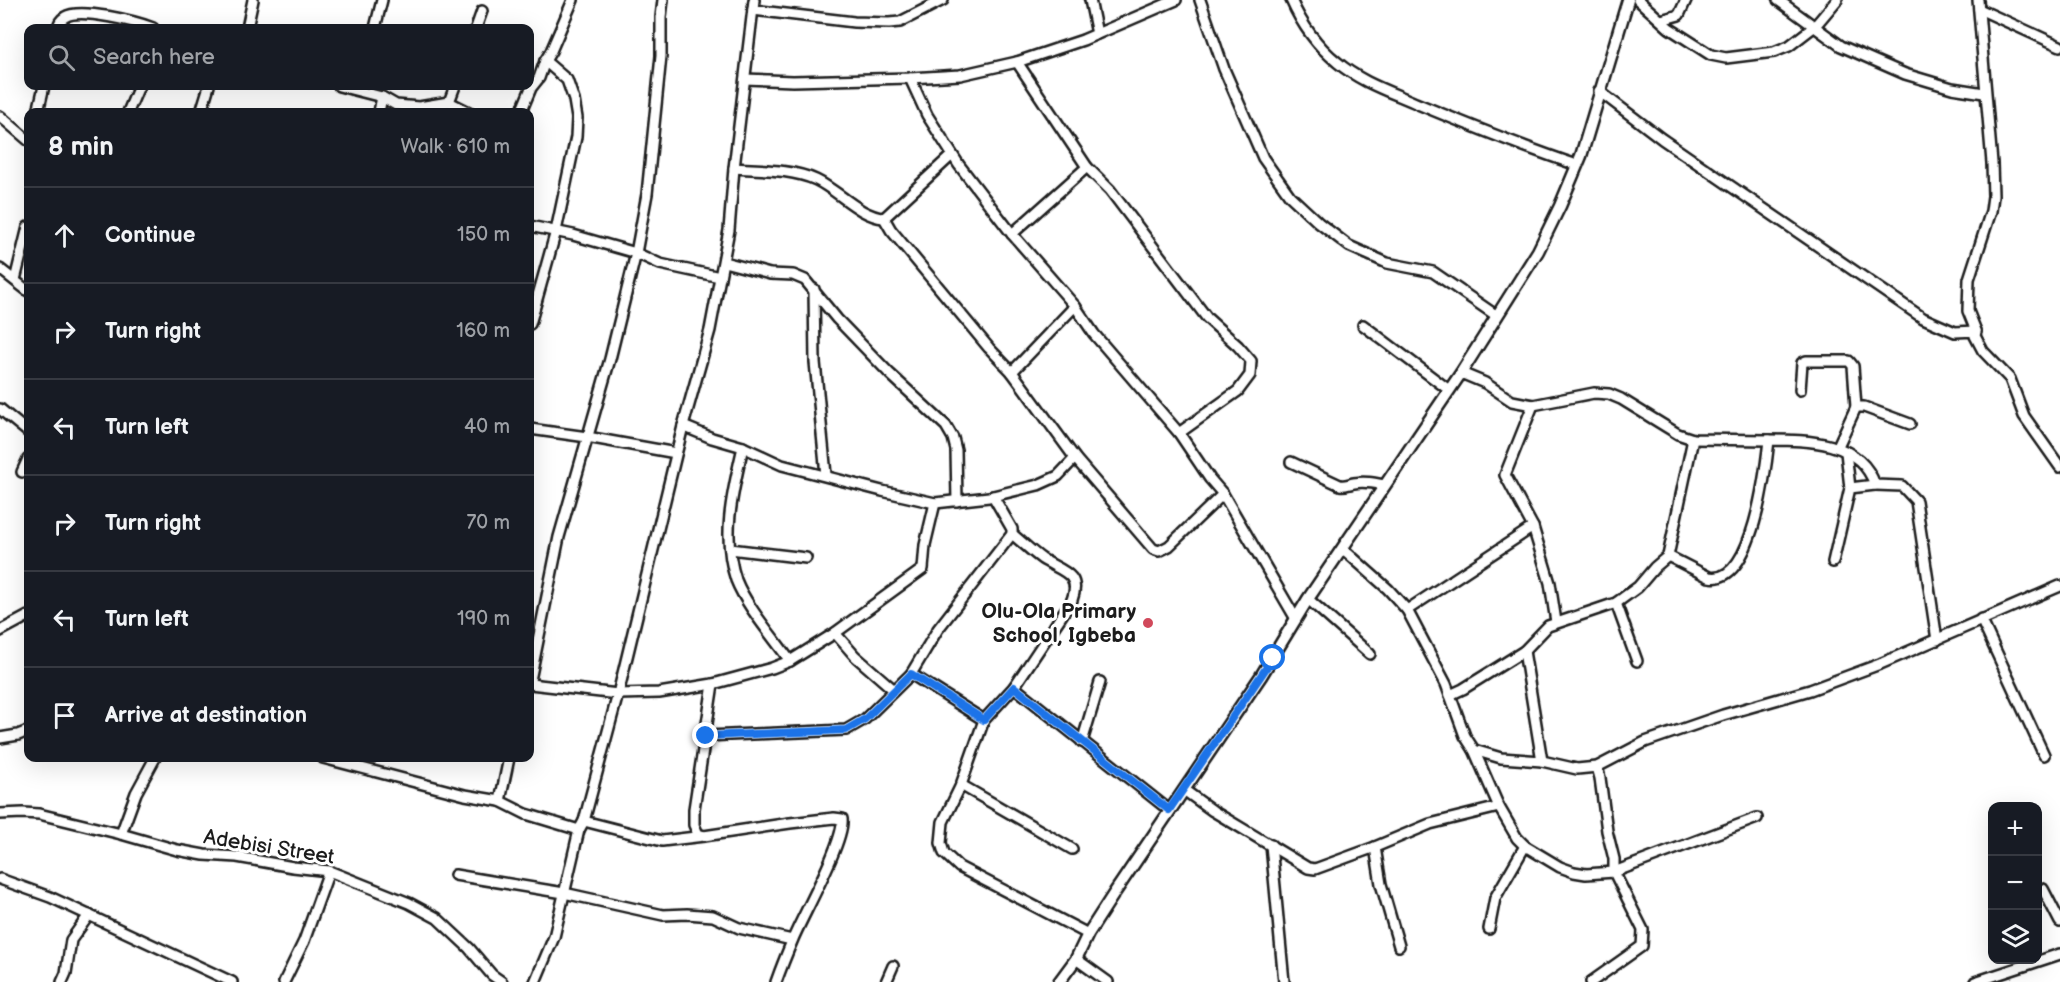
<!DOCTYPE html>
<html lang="en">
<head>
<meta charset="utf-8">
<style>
  :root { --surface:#171b24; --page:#20242c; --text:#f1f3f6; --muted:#9ea1a6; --line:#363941 }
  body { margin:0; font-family:"Balsamiq Sans",sans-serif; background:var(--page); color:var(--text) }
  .controls { position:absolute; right:18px; bottom:18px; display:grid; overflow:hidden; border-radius:12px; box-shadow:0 6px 24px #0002 }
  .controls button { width:54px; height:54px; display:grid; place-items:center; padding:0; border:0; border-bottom:2px solid var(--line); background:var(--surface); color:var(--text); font:30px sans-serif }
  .stop { position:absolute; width:18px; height:18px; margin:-14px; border:4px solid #1a73e8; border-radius:50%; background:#fff }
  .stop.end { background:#1a73e8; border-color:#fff; box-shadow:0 2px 6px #0008 }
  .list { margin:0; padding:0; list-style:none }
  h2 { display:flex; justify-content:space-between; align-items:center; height:78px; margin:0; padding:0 24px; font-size:26px }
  h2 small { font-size:20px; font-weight:400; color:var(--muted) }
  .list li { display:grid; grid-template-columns:39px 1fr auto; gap:18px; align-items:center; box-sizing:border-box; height:96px; padding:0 24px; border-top:2px solid var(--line) }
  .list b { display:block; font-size:22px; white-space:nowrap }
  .list em { font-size:20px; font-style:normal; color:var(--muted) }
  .icon { flex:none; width:33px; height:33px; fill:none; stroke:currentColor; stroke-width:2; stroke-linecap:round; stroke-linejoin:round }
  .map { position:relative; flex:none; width:2060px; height:982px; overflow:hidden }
  .search { position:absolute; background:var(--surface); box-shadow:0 6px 24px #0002; left:24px; top:24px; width:510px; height:66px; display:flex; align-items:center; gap:15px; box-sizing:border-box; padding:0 21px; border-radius:12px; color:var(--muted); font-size:22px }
  .panel { position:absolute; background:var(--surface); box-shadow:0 6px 24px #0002; left:24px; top:108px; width:510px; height:654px; border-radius:12px }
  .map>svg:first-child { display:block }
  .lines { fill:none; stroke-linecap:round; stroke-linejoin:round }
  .minor-casing { stroke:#1c1c1c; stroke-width:14 }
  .tertiary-casing { stroke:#1c1c1c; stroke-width:15 }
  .minor { stroke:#fff; stroke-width:9 }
  .tertiary { stroke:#fff; stroke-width:10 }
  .route { stroke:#1a73e8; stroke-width:8 }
  .poi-dot { fill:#d1495b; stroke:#fff; stroke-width:2 }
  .labels { text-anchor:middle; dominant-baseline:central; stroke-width:6; stroke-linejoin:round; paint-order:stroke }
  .poi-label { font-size:21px; font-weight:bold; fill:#1c1c1c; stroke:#fff; text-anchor:end }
  .street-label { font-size:21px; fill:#1c1c1c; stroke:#fff }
</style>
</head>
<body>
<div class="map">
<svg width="2060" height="982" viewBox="0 0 2060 982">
  <rect width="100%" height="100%" fill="#fff"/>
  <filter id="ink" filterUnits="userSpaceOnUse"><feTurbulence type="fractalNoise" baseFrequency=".0167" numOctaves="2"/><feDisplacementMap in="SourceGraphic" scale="12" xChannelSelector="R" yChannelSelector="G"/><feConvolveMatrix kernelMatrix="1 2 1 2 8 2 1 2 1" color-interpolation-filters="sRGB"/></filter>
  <g filter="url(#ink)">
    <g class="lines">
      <defs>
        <g id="minor">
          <path d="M1090,0l7,34"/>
          <path d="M1200,0l24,69 39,89 27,38 29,27 30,23 38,17 46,9 64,44"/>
          <path d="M1291,0c11,25 25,45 46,62 23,20 54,30 81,42 53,22 105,43 159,61"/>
          <path d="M1638,0l31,28 42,27 15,3 48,-6 15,-6 26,-20 22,-26"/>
          <path d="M1778,0l63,46 64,28 47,14 32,5"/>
          <path d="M1979,9l81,37"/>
          <path d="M753,10l101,12 35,1 11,-1 43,-22"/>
          <path d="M1661,20l18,-5 7,-15"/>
          <path d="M58,28c1,-5 2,-8 7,-11 15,-10 72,5 88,11"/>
          <path d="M247,28l6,-28"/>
          <path d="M375,28l7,-28"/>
          <path d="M476,28l6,-17"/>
          <path d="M1017,62l70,105 23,23 97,128 31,28 13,15 -1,14 -12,16 -59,42"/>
          <path d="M910,78l17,37 32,50 53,69 63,72 19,28 85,99 31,46 13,15 73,125"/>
          <path d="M745,79l48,2 117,-3 50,-3 57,-13 66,-22 93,-40"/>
          <path d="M339,86l43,11 14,8 23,2 30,-5 20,10"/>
          <path d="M1599,91l63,48 261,179 32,14 21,-1 -1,5 8,15 27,28 14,37 36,51"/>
          <path d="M449,102l6,-16"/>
          <path d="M38,112l6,-26"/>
          <path d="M128,112l11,-26"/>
          <path d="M201,112l8,-26"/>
          <path d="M379,112l3,-15"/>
          <path d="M521,112l10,-24 8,-10 6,-17 6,-10 22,-51"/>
          <path d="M0,116l28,24"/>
          <path d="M734,168c26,2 58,1 82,12 23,11 43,36 68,38l68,-63"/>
          <path d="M884,218l7,12 98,118 23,24 63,86 78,91 6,2 10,-5 54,-52"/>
          <path d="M530,226l43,9 63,18 24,11 60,13"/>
          <path d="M1012,234l75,-67"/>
          <path d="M724,262l46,12 23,1 12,5 32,39 53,55 56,52 7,12 3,12 1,51"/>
          <path d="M0,269l28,22"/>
          <path d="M15,280l13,-53"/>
          <path d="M814,289l1,73 11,113"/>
          <path d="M530,324l26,-93 20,-94 1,-19 -3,-18 -7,-20 -22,-19"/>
          <path d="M1363,325l86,65"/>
          <path d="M1976,331l-8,-20 1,-32 22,-68 2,-15 -1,-33 -14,-163"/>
          <path d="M1012,372l63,-66"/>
          <path d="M1461,373l24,10 27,18 21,4 61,-12 15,1 12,5 57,35 15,5 76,1"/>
          <path d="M1800,390l2,-27 4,-2h43l4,5 3,41"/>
          <path d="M1533,405l-28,70 28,52 17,56 6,39"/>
          <path d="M0,409l28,23"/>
          <path d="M683,426l29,12 31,9 39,18 100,26 53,12 54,-6 49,-12 20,-9 17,-18"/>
          <path d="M530,429l57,8 89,16"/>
          <path d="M1838,446l18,-39h8l46,17"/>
          <path d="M743,447c-10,43 -22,89 -7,133 10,26 38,58 54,81"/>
          <path d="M1846,452l4,36"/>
          <path d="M1291,462l49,23c6,1 8,-1 14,-2 11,-2 20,0 30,2"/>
          <path d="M22,472l6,-13"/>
          <path d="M1012,534c10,8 20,18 30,25 19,12 40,14 30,41l-58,87 -30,33 -23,65 -18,37 -2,21 3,10 15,14 129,67"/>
          <path d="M730,549l76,9"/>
          <path d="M1343,549l45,40 19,21 39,74 19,52 9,14 25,57 18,31 8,8 35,21 14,5 12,2 28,-2 143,-54"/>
          <path d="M1668,556l41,21c44,9 57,-109 60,-137 39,0 91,0 106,45l27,1 14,15 21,139"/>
          <path d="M1833,562l17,-74 25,-3"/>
          <path d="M1308,599l62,55"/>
          <path d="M1616,603l21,58"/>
          <path d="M1407,610l126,-83"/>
          <path d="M1981,619l63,136"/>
          <path d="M0,631l28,-15"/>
          <path d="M835,633l20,23 39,34"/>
          <path d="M1524,651l18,110"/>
          <path d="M911,674l73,46"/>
          <path d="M530,680l29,-143 51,-178 26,-106 11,-59 14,-138v-39l2,-17"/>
          <path d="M530,684l88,10 41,-1 54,-9 59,-16 18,-7 45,-28 88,-64 2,-24 10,-42"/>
          <path d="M713,684l-19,125v16l4,9 6,2 86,-13 44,-5 8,1c3,21 -39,96 -49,120 -6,14 -12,29 -17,43"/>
          <path d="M1014,687l155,123"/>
          <path d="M1450,695l13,-6 61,-38 24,-25 68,-23 22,-16 17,-20 13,-11 25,-117"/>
          <path d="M706,736l140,-6 19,-11 46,-45 27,-45 74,-95v-5l-19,-33"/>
          <path d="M0,738l18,-3 10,-4"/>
          <path d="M1082,742l18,-60"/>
          <path d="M1474,750l27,8 41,3 35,8 20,-2 48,-25 78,-27 87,-25 70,-26 180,-78"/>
          <path d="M323,758l142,37 35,6 26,13 53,16"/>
          <path d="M961,785l111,64"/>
          <path d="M1184,790l29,21 95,57 7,1 60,-22 55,-23 69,-17"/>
          <path d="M500,801l9,-43"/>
          <path d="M0,814l23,-1 16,1 82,20 56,16 27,5 33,2 56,10 36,4 80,32 28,15 32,30 23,27 10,7"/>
          <path d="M584,821l78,20 42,-5"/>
          <path d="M121,834l15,-41 19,-35"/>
          <path d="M1271,845l13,137"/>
          <path d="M1375,847l6,37 18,62"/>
          <path d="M455,875l109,18 99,22 24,-1 26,2 26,12 53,12"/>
          <path d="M0,879l50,18 182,85"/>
          <path d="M2043,889l17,33"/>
          <path d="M1489,929l6,-31 30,-52"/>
          <path d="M1076,959l32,23"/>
          <path d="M62,982l4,-9 5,-33 18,-25"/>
          <path d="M284,982l20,-41 25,-70"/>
          <path d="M535,982l19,-45 25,-107 5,-9 34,-127 65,-268 27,-96 19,-100 5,-62 20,-168"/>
          <path d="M886,982l7,-16"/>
          <path d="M1591,982l51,-36 1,-16 -29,-58v-13l-7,-28 -7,-53 -3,-11"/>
          <path d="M1975,982l85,-28"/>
        </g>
        <path id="tertiary" d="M1059,982l17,-23 12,-25 27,-42 146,-216 47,-77 153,-226 77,-122 22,-45 21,-50 47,-156"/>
      </defs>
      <use href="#minor" class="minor-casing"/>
      <use href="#tertiary" class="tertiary-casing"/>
      <use href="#minor" class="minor"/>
      <use href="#tertiary" class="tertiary"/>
    </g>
  </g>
  <g class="lines" filter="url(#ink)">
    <path class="route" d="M706,736l140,-6 19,-11 46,-45 73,46 30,-33 155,123 104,-152"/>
  </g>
  <circle class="poi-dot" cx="1148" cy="623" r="6"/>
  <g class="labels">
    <g class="poi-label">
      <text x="1136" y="611">Olu-Ola Primary<tspan x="1136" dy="24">School, Igbeba</tspan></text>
    </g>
    <g class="street-label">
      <text transform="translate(269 847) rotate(9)">Adebisi Street</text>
    </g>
  </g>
</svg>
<div class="controls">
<button>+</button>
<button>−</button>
<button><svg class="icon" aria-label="layers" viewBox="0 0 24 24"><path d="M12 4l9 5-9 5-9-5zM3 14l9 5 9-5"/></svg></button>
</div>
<div class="stop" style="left:1273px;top:658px"></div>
<div class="stop end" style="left:706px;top:736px"></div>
<div class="search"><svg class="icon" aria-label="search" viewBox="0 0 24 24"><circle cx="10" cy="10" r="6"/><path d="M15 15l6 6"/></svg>Search here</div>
<section class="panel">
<h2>8 min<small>Walk · 610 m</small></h2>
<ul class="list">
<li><svg class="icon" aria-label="ahead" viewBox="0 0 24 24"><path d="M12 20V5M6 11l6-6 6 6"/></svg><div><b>Continue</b></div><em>150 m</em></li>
<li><svg class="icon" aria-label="right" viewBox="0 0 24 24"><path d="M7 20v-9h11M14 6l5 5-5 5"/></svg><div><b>Turn right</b></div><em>160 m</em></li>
<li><svg class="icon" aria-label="left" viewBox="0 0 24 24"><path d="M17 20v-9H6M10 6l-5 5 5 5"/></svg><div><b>Turn left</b></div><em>40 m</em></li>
<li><svg class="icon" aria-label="right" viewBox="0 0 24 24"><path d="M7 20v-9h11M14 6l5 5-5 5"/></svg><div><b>Turn right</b></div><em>70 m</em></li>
<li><svg class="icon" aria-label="left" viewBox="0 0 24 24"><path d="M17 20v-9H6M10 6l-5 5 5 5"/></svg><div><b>Turn left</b></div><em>190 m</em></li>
<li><svg class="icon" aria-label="arrive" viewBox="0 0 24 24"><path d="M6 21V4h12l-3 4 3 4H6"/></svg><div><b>Arrive at destination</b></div></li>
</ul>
</section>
</div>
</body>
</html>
